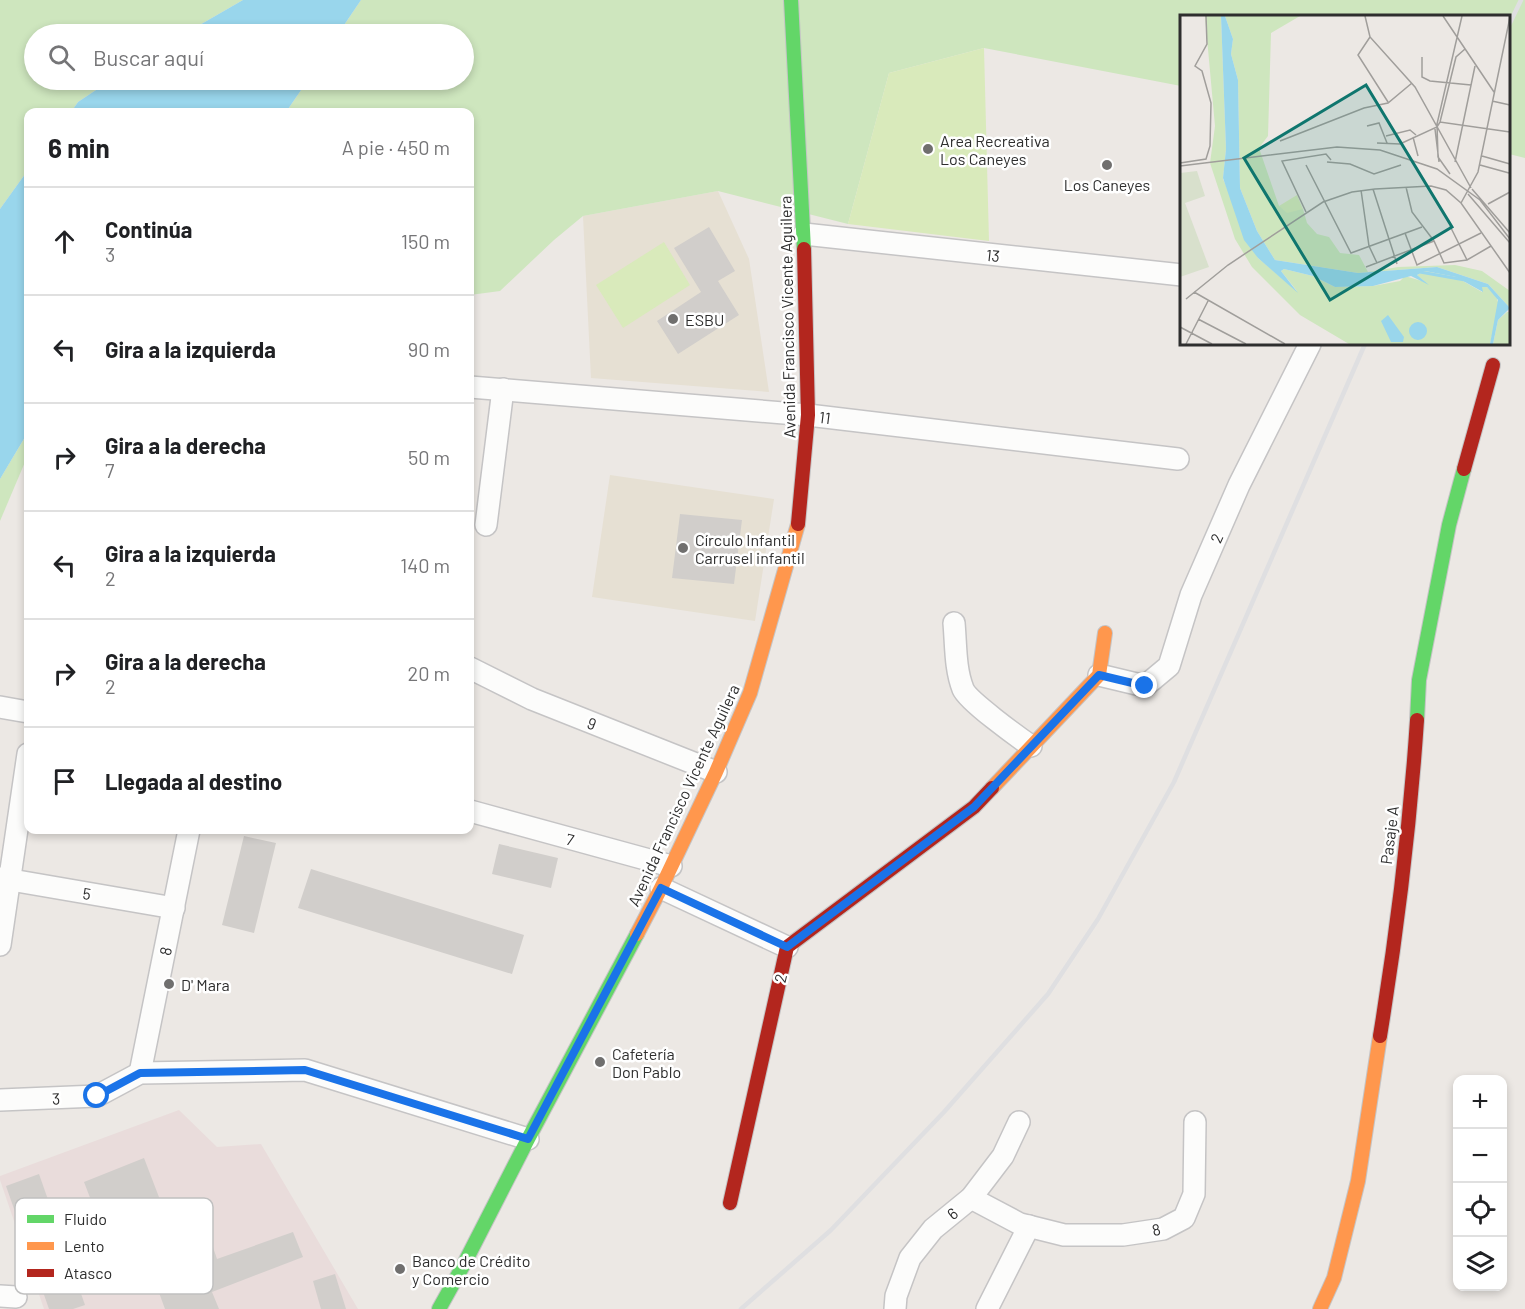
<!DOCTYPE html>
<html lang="es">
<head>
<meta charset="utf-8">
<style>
  :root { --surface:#fff; --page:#f6f6f6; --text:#202124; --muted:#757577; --line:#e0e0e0 }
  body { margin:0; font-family:Barlow,sans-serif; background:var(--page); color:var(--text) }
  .controls { position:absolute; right:18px; bottom:18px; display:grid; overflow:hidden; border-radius:12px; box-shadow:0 3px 9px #0003 }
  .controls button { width:54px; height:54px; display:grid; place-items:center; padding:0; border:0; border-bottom:2px solid var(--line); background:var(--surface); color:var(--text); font:30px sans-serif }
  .stop { position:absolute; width:18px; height:18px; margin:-14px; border:4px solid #1a73e8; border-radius:50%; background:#fff }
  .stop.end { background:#1a73e8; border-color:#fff; box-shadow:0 2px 6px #0008 }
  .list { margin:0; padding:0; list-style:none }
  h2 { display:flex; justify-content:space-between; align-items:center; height:78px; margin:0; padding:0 24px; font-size:26px }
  h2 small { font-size:20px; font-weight:400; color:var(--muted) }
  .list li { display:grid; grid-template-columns:39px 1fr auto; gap:18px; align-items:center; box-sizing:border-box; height:108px; padding:0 24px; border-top:2px solid var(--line) }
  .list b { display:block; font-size:22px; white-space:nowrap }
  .list p { margin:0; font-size:20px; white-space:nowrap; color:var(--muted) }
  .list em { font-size:20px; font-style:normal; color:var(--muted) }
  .icon { flex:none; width:33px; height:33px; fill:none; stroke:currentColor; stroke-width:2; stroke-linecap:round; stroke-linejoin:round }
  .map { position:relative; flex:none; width:1525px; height:1309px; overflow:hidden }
  .search { position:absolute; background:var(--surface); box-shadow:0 3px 9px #0003; left:24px; top:24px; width:450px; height:66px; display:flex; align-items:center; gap:15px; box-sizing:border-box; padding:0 21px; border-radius:33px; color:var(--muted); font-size:22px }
  .panel { position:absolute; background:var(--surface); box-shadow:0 3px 9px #0003; left:24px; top:108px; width:450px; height:726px; border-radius:12px }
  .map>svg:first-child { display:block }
  .education { fill:#e6e0d3 }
  .medical { fill:#e9dcdb }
  .green { fill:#cee6be }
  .pitch { fill:#d9eabb }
  .water { fill:#99d6ec }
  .building { fill:#d1cecb }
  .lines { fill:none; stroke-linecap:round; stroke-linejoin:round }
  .street-casing { stroke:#c5c4c5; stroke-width:24 }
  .fast-casing { stroke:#c5c4c5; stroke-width:16 }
  .slow-casing { stroke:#c5c4c5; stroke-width:16 }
  .jam-casing { stroke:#c5c4c5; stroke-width:16 }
  .street { stroke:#fcfcfb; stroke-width:21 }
  .fast { stroke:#63d668; stroke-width:14 }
  .slow { stroke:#ff974d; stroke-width:14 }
  .jam { stroke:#b3261e; stroke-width:14 }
  .rail { stroke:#dfdfe1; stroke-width:4.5 }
  .route { stroke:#1a73e8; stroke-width:8 }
  .poi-dot { fill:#706f6e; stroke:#fff; stroke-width:2 }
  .labels { text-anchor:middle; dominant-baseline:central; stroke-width:5; stroke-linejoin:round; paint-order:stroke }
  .poi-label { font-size:16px; fill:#2e2e2e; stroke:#fff; text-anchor:start }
  .street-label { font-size:16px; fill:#2e2e2e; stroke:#fff }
  .inset-river { fill:none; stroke:#99d6ec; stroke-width:3 }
  .inset-road { fill:none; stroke:#a09e9b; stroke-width:1.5 }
  .view { fill:#0f766e; fill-opacity:0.15; stroke:#0f766e; stroke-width:3 }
  .inset-edge { fill:none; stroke:#2e2e2e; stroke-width:3 }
  .key { fill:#fff; stroke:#c0c0c0; stroke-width:1.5 }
  .key-label { font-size:16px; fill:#2e2e2e }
</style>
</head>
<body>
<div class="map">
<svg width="1525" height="1309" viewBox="0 0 1525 1309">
  <rect width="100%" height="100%" fill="#ece8e4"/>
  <g class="education">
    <path d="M718,191l31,68 20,133 -178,-14 -8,-162z"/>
    <path d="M610,475l164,24 -19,122 -163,-24z"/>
  </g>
  <path class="medical" d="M179,1110l38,37 44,-3 97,165h-314l-44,-129v-4z"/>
  <g class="green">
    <path d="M0,0h243l-59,34h-150v46h77l-33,22 -7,10h-43v58l-28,39z"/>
    <path d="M361,0h1164v158l-16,-4 -1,-138h-326l-1,70 -197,-38 -95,25 -41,151 -130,-33 -135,25 -29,24 -54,51 -30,4v-183h-184l22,-32h156v-46h-126z"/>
    <path d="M28,432v23l-28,66v-42z"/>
  </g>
  <g class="pitch">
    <path d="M984,48l5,193 -141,-17 41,-151z"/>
    <path d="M664,242l26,43 -67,43 -27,-43z"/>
  </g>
  <g class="water">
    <path d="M243,0h118l-23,34h-154z"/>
    <path d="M111,80h197l-22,32h-215l7,-10z"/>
    <path d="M28,170v262l-28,47v-270z"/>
  </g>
  <g class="building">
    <path d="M709,227l26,44 -17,10 21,34 -61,39 -21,-33 44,-29 -27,-44z"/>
    <path d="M680,514l62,6 -8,64 -62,-6z"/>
    <path d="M244,836l32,7 -22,90 -32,-8z"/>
    <path d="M499,844l59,14 -7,30 -59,-14z"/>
    <path d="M311,869l213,66 -12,39 -214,-66z"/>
    <path d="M144,1158l23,60 32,-12 18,53 76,-27 10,25 -91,35 7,17h-54l-19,-52 -15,-34 -27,11 -20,-52z"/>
    <path d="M39,1174l46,131 -12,4h-24l-43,-123z"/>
    <path d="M335,1274l11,35h-25l-8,-28z"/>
  </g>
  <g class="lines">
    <defs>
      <g id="street">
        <path d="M804,234l378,41"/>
        <path d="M470,387l338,28 370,44"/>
        <path d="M486,525l17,-136"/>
        <path d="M954,623c2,22 1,46 9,66 5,12 55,48 68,57"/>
        <path d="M470,668l62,31 184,73"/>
        <path d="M1099,675l46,11 24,-20 22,-71 48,-110 71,-141"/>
        <path d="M0,707l28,5"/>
        <path d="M470,811l201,55"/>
        <path d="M0,878l174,30"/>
        <path d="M661,888l126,59"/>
        <path d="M0,945l28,-191"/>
        <path d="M140,1073l49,-243"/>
        <path d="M0,1100l97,-4 43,-23 165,-3 223,69"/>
        <path d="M971,1198l49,26 44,11h59l40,-6 21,-11 10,-24 1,-72"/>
        <path d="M0,1296l16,1"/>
        <path d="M895,1309l1,-13 14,-38 23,-29 38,-31 32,-42 16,-34"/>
        <path d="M987,1309l42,-83"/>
      </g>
      <g id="fast">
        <path d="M791,0l13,249"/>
        <path d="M1417,720l2,-40 30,-155 15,-56"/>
        <path d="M439,1309l25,-45 64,-125 109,-205"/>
      </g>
      <g id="slow">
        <path d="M992,788l107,-113 6,-42"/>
        <path d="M637,934l24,-46 55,-116 34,-79 48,-169"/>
        <path d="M1320,1309l14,-31 24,-97 22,-145"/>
      </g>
      <g id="jam">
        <path d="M1464,469l29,-104"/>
        <path d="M798,524l10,-109 -4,-166"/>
        <path d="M1380,1036c17,-104 30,-211 37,-316"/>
        <path d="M730,1203l57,-256 187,-140 18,-19"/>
      </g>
    </defs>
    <use href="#street" class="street-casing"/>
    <use href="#fast" class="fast-casing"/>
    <use href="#slow" class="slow-casing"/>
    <use href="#jam" class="jam-casing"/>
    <use href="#street" class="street"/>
    <use href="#fast" class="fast"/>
    <use href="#slow" class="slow"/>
    <use href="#jam" class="jam"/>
    <g class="rail">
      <path d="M1508,27l13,-27"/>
      <path d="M741,1309l90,-79 113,-118 104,-118 50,-75 76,-137 191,-438"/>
    </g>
  </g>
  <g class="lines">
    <path class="route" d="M97,1096l43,-23 165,-3 223,69 133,-251 126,59 187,-140 125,-132 46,11"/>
  </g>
  <g class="poi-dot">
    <circle cx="928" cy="149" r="6"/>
    <circle cx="1107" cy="165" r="6"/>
    <circle cx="673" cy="319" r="6"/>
    <circle cx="683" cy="548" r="6"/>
    <circle cx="169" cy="984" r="6"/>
    <circle cx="600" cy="1062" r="6"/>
    <circle cx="400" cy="1269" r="6"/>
  </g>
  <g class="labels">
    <g class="poi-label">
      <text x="940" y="140">Area Recreativa<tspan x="940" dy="18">Los Caneyes</tspan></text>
      <text x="1107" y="184" text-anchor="middle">Los Caneyes</text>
      <text x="685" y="319">ESBU</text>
      <text x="695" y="539">Círculo Infantil<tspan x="695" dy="18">Carrusel infantil</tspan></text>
      <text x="181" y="984">D' Mara</text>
      <text x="612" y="1053">Cafetería<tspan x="612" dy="18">Don Pablo</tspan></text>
      <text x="412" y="1260">Banco de Crédito<tspan x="412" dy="18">y Comercio</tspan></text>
    </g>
    <g class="street-label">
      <text transform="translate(993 255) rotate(6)">13</text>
      <text transform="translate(787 317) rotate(-91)">Avenida Francisco Vicente Aguilera</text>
      <text transform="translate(825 417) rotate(7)">11</text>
      <text transform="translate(1216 538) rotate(-66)">2</text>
      <text transform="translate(592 723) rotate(22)">9</text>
      <text transform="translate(683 795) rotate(-65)">Avenida Francisco Vicente Aguilera</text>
      <text transform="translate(1389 835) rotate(-83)">Pasaje A</text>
      <text transform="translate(570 839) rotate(15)">7</text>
      <text transform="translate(87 893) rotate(10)">5</text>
      <text transform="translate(165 951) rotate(-78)">8</text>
      <text transform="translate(780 978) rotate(-77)">2</text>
      <text transform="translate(56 1098) rotate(-3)">3</text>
      <text transform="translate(952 1213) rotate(-39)">6</text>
      <text transform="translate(1156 1229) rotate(-13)">8</text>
    </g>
  </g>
  <g transform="translate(1180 15)">
    <rect width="330" height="330" fill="#ece8e4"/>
    <path d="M25,1h16l5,133 -3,30 35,79 39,33 -16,-20 3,-2 29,7 22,11 38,-1 27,-5 5,-5 20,6 -8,-7 8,-4 31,6 26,15v-5h5l9,8 3,11 -9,38h-141l-49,-29 -48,-48 -17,-28 -25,-76 5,-37zM45,1h75l-29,17 -3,103 -9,12 20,58 24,3 4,14 10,11 12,3 11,16 19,2 9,17 30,-5 57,-2 27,6 28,20v17l-22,-24 -51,-17 -79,6 -83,-13 -18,-29 -17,-43 -2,-108 -7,-26 2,-15zM327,297h3v32h-17l5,-24z" fill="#cee6be"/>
    <path d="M17,156l8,25 -20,7 24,64 -29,10v-104z" fill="#d8e0cc"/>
    <path d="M117,180l6,14 -16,4 -8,-7z" fill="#d9eabb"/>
    <path d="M41,1h4l8,23 -2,15 7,26 2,108 17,43 18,29 83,13 79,-6 51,17 22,24 -12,12 -5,24h-3l8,-44 -11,-13h-5l1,5 -27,-15 -31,-6 -8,4 12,10 -18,-9 -38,10 -38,1 -22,-11 -29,-7 -3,2 17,22 -40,-35 -14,-18 -21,-62 3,-29zM208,300l16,22 -1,5h-12l-10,-21zM229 316a9 9 0 1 1 18 0a9 9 0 1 1-18 0Z" fill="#99d6ec"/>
    <path class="inset-river" d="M240,257l45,8"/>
    <path class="inset-road" d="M185,1l5,21 45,50 56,101M263,1l51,76M190,22l-12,18 30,47M242,42v20l8,4 41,4M312,86l18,4M260,107l16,-65 9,-8M187,111l12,-3 8,20M255,114l4,33M206,121l24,-6 6,5M233,122l5,19M100,126l84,-33 24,-5 24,-20M197,128l23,1 37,-17 3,-5 70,10M302,141l28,8M147,147l23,2 24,10 27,-9M275,147l20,-96M0,148l26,-4 4,-13 1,-43 -9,-32 -7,-5 12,-22 -1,-28M126,150l45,88 71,-26M300,150l29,8M0,151l157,-19 43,3 57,19 43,31 30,39M270,159l-12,-17 -1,-33 25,-108M226,172l6,25 22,29 10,22 23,-3 24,-14M193,174l24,75M292,174l38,44M181,175l8,56 8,17M288,179l42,49M281,188l17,-31 32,-155M308,189l22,-12M126,197l-24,-51 44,-7 5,6M270,211l17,34M225,218l12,32 64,-32M186,252l68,-26M14,277l91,52M6,284l42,-34 95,-63 29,-10 23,-3 56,-3 15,4 15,13 49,70M18,304l48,25M0,312l32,17M6,329l22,-43"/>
    <path class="view" d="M186,70l86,142 -122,73 -86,-142z"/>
    <rect width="330" height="330" class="inset-edge"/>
  </g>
  <rect x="15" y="1198" width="198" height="96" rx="9" class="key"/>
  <rect x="27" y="1215" width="27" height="8" fill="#63d668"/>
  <rect x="27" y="1242" width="27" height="8" fill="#ff974d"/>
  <rect x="27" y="1269" width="27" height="8" fill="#b3261e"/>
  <g class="key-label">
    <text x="64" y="1225">Fluido</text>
    <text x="64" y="1252">Lento</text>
    <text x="64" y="1279">Atasco</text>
  </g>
</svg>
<div class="controls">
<button>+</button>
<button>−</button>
<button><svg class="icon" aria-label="locate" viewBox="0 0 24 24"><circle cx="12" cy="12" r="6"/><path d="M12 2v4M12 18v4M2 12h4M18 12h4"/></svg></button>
<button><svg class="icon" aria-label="layers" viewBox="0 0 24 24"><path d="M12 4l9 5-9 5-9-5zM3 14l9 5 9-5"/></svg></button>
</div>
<div class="stop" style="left:97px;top:1096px"></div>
<div class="stop end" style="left:1145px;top:686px"></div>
<div class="search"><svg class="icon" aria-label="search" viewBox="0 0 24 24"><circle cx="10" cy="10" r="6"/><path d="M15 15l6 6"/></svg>Buscar aquí</div>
<section class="panel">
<h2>6 min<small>A pie · 450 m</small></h2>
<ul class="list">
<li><svg class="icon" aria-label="ahead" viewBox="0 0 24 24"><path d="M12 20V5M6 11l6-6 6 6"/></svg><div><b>Continúa</b><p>3</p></div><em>150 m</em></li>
<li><svg class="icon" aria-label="left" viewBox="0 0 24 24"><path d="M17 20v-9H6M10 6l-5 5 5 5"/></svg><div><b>Gira a la izquierda</b></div><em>90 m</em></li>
<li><svg class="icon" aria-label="right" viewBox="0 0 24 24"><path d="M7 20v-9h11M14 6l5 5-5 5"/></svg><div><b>Gira a la derecha</b><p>7</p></div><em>50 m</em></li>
<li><svg class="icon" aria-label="left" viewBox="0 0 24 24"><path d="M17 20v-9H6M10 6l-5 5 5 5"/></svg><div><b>Gira a la izquierda</b><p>2</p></div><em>140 m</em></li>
<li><svg class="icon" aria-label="right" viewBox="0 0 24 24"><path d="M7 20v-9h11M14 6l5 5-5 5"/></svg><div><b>Gira a la derecha</b><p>2</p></div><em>20 m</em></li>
<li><svg class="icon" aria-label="arrive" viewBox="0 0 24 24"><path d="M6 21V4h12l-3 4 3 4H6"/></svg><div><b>Llegada al destino</b></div></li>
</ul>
</section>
</div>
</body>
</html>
